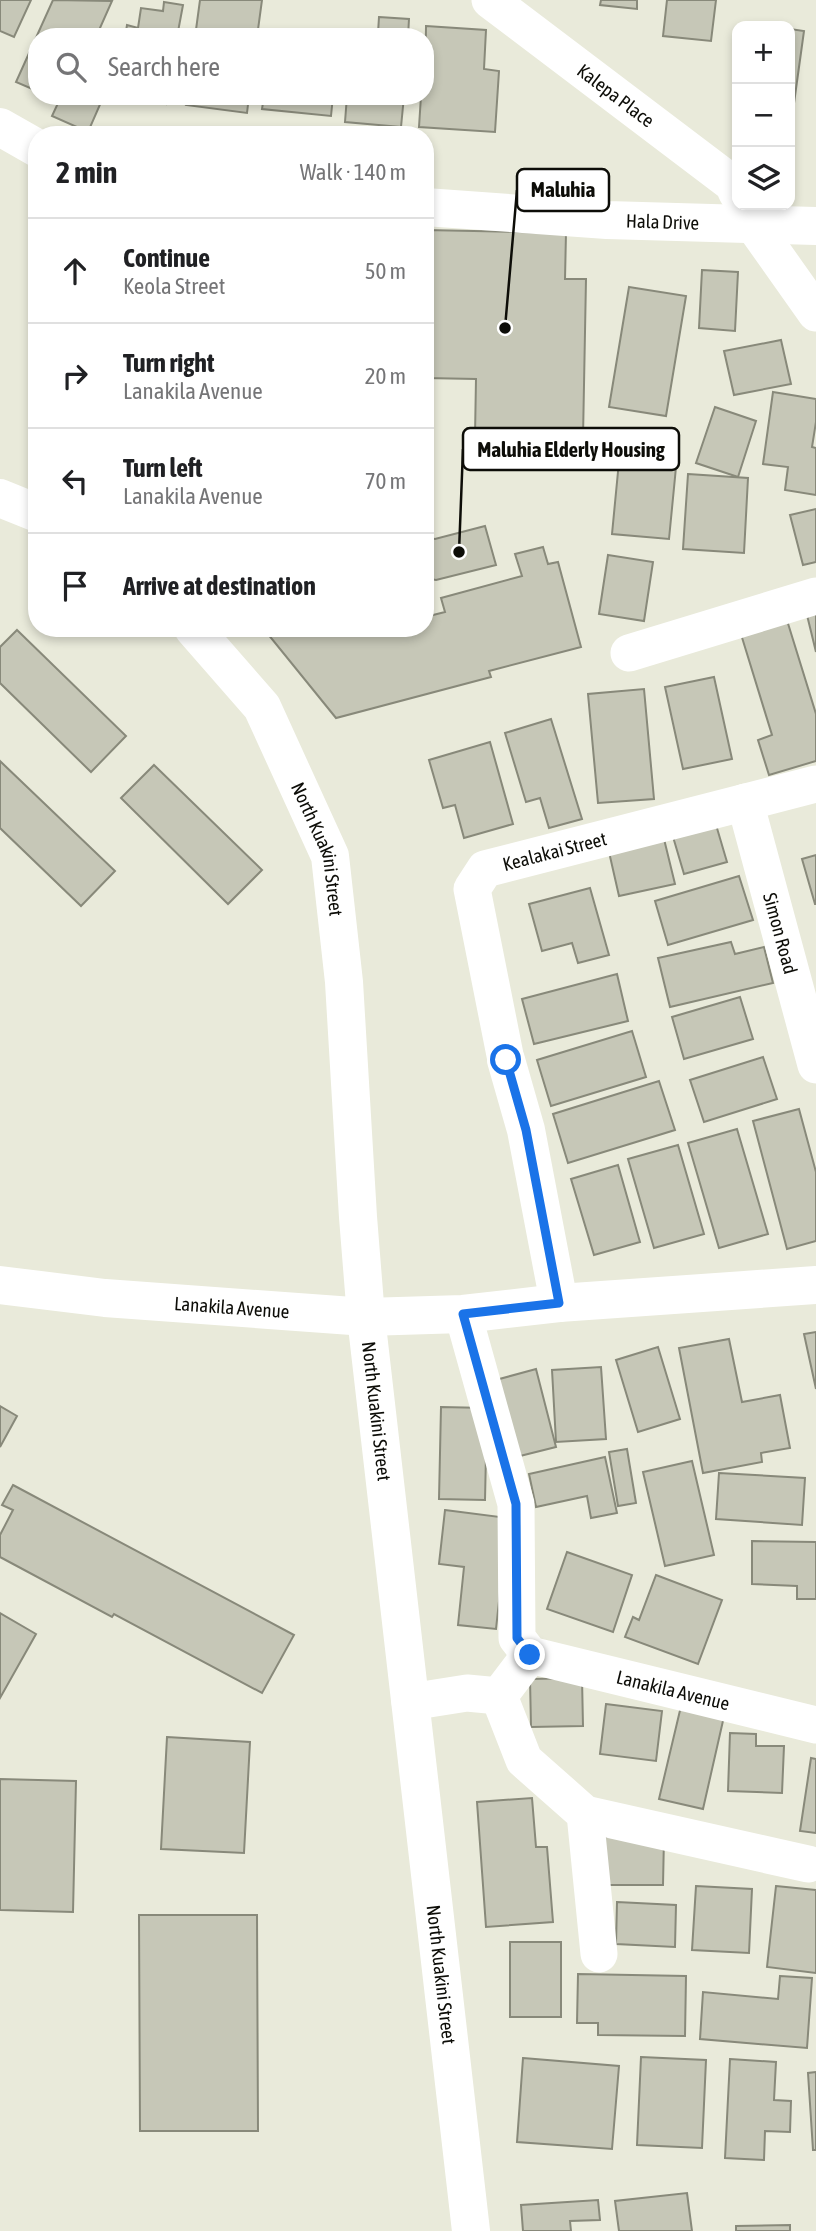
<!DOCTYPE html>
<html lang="en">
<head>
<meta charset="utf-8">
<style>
  :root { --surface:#fff; --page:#f6f6f6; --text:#202124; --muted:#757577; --line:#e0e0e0 }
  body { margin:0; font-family:"Asap Condensed",sans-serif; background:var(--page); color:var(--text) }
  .controls { position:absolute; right:21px; top:21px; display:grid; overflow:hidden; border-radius:14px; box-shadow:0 4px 10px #0003 }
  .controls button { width:63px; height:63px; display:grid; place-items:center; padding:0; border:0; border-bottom:2px solid var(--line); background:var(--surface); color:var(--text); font:35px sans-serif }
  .stop { position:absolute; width:21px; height:21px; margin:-16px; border:5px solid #1a73e8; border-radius:50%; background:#fff }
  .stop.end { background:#1a73e8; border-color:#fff; box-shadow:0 2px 7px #0008 }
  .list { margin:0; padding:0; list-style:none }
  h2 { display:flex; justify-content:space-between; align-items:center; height:91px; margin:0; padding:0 28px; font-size:30px }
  h2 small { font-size:23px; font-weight:400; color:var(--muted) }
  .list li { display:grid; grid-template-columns:46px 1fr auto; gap:21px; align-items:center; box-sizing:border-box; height:105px; padding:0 28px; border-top:2px solid var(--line) }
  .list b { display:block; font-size:26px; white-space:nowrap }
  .list p { margin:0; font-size:23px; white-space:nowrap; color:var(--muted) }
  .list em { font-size:23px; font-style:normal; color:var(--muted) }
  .icon { flex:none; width:38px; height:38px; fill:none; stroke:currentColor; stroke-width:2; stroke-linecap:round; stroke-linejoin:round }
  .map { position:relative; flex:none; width:816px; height:2231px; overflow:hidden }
  .search { position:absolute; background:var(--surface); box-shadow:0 4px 10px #0003; left:28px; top:28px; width:406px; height:77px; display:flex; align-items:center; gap:18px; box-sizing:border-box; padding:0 24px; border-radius:28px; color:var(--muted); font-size:26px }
  .panel { position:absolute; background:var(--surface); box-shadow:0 4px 10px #0003; left:28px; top:126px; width:406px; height:511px; border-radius:28px }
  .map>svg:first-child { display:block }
  .building { fill:#c6c7b7; stroke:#88897a; stroke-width:2 }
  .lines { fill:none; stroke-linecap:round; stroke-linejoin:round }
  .minor { stroke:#fff; stroke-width:37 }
  .tertiary { stroke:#fff; stroke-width:38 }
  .route { stroke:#1a73e8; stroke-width:9 }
  .labels { text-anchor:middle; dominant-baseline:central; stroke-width:7; stroke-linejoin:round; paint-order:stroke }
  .street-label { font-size:19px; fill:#0d0d08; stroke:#fff }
  .leader { fill:none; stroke:#0d0d08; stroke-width:2.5 }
  .callout-dot { fill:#0d0d08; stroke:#fff; stroke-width:2.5 }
  .callout { fill:#fff; stroke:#0d0d08; stroke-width:2.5 }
  .callout-label { font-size:21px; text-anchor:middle; font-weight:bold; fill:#0d0d08 }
</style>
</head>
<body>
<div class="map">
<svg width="816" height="2231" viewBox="0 0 816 2231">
  <rect width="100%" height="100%" fill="#e9eada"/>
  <g class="building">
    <path d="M0,0h31l-17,37 -14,-6z"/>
    <path d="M53,0l59,1 -16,36h-59v54l-21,-9z"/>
    <path d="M200,0h62l-5,37h-62z"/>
    <path d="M601,0h36v9l-37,-4z"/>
    <path d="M667,0h49l-5,41 -48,-5z"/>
    <path d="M164,2l19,3 -6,32h-52l2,-12 11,3 3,-20 22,3z"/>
    <path d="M379,17l30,2 -1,18h-57v-6l27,2z"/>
    <path d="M426,26l60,4 -2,39 15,2 -4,61 -76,-5 2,-31h4z"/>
    <path d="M790,29l14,2 -14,101z"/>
    <path d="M48,96h46l8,4 -14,32 -36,-16 7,-15z"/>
    <path d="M124,96h43l-1,8z"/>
    <path d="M188,96h61l-2,17 -61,-8z"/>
    <path d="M264,96h69l-2,20 -69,-7z"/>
    <path d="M347,96h57l-3,31 -56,-5z"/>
    <path d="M425,230l141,3 -1,46h21l-3,159 -108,-2 1,-57 -51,-1z"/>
    <path d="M702,270l36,2 -3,59 -36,-3z"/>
    <path d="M629,287l57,9 -20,120 -57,-9z"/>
    <path d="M781,340l10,44 -57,11 -10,-44z"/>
    <path d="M773,392l43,7v23l-4,25 4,1v47l-31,-5 3,-23 -25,-3z"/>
    <path d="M715,407l41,14 -18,56 -42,-14z"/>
    <path d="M620,451l57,6 -8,82 -57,-5z"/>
    <path d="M688,474l60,4 -4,75 -61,-4z"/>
    <path d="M816,509v53l-13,3 -13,-50z"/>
    <path d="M485,526l11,39 -60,15 -11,-2v-41l10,2z"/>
    <path d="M543,547l5,17 10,-2 23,85 -92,24 2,6 -155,41 -73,-90h162v-11l20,-5 -4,-14 81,-22 -7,-22z"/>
    <path d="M608,555l45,7 -9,59 -45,-7z"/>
    <path d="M816,609v43l-10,-41z"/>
    <path d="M786,617l30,97v47l-47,14 -11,-35 14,-5 -32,-104z"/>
    <path d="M17,630l109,106 -35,36 -91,-89v-36z"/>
    <path d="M714,677l18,82 -49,10 -18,-82z"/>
    <path d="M644,689l10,110 -56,4 -10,-109z"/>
    <path d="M551,719l31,100 -33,9 -9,-30 -14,4 -21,-69z"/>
    <path d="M490,742l23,82 -49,14 -9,-33 -12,3 -14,-48z"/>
    <path d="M0,761l115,110 -34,35 -81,-78z"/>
    <path d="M154,765l108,105 -34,34 -107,-106z"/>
    <path d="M714,818l13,44 -43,12 -13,-44z"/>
    <path d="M664,839l11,45 -56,12 -10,-44z"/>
    <path d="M816,855v49h-1l-13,-45z"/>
    <path d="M739,876l14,44 -85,25 -13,-44z"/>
    <path d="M590,888l19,67 -31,8 -6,-20 -30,8 -13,-47z"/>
    <path d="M731,942l4,12 29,-7 9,36 -103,24 -12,-49z"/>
    <path d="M617,974l11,47 -94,23 -12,-45z"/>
    <path d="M740,997l13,42 -69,20 -12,-42z"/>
    <path d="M632,1031l14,46 -95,29 -14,-46z"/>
    <path d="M763,1057l14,42 -73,23 -14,-42z"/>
    <path d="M659,1081l16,49 -107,33 -15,-49z"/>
    <path d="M799,1109l17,63v69l-29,8 -34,-128z"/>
    <path d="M737,1129l31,105 -49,14 -31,-105z"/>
    <path d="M678,1145l26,89 -50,14 -26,-89z"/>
    <path d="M618,1165l22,77 -46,13 -23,-76z"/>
    <path d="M816,1332v57l-12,-55z"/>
    <path d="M729,1339l13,63 38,-7 10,53 -29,5 1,9 -59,11 -24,-125z"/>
    <path d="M658,1347l22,72 -42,13 -22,-72z"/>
    <path d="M601,1367l5,72 -50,3 -4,-72z"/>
    <path d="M536,1369l20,78 -44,11 -20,-77z"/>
    <path d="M0,1406l17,10 -17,31z"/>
    <path d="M441,1407l46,1 -2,92 -46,-1z"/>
    <path d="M627,1449l9,54 -18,3 -9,-54z"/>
    <path d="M605,1457l12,56 -26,5 -4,-22 -51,11 -7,-33z"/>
    <path d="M692,1461l22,94 -49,11 -22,-94z"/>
    <path d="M719,1473l86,5 -3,47 -86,-6z"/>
    <path d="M13,1485l281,150 -32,58 -148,-79 -2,3 -112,-60v-22l13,-25 -11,-5z"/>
    <path d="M445,1510l63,8 -12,111 -38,-4 6,-58 -25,-3z"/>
    <path d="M752,1541l64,1v57h-19v-13l-45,-2z"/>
    <path d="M567,1552l65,23 -19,57 -66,-23z"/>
    <path d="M656,1575l66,25 -24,64 -73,-27 8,-20 6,3z"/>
    <path d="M0,1613l36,21 -36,64z"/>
    <path d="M582,1678l1,48 -52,1 -1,-48z"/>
    <path d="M682,1702l43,10 -22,97 -44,-10z"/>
    <path d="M606,1704l56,7 -6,50 -56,-7z"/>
    <path d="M730,1733l26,1v12h28l-2,47 -54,-2z"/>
    <path d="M167,1737l83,5 -6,111 -83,-4z"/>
    <path d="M811,1758l5,1v74l-16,-2z"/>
    <path d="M0,1779l76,2 -3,131 -73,-2z"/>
    <path d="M532,1798l4,49h11l6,75 -67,5 -9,-125z"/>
    <path d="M605,1837h59l-1,48h-58z"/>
    <path d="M696,1886l56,3 -3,64 -57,-3z"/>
    <path d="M776,1886l40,4v83l-49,-6z"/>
    <path d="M617,1902l59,3 -1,42 -59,-3z"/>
    <path d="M139,1915h118l1,216h-118z"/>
    <rect x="510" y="1942" width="51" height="75"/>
    <path d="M578,1974l108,2 -1,60 -87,-1v-12h-21z"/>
    <path d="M780,1976l32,2 -5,70 -107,-9 3,-47 75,7z"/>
    <path d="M641,2057l65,3 -4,88 -65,-3z"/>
    <path d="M523,2058l96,8 -7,83 -95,-7z"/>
    <path d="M730,2059l46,3 -2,38 17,1 -1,31 -25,-1 -1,29 -39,-2z"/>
    <path d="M816,2072v78h-3l-5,-77z"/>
    <path d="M687,2193l5,38h-73l-4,-30z"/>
    <path d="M598,2200l2,20 -30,1 1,10h-48l-2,-26z"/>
    <path d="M790,2225v6h-54v-5z"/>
  </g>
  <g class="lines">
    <g class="minor">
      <path id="s1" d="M490,0l243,184 4,9"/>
      <path d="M744,205l9,19 63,89"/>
      <path d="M629,653l187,-57"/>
      <path id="s2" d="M745,802l71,263"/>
      <path id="s3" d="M506,1060l-34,-171 13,-20 331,-85"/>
      <path id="s4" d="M463,1314l53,190 1,134 13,17 286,70"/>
      <path d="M530,1655l-31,41 25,64 61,54 14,140"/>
      <path d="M410,1702l57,-9 32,3"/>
      <path d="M585,1814l223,50"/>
    </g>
    <g class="tertiary">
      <path d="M0,127l37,21"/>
      <path id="s5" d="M425,207l182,13 209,6"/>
      <path d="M0,498l37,15"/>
      <path id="s6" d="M193,628l69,79 68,149 14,126 14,235 8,100 105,914"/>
      <path d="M506,1060l20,70 33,173"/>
      <path id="s7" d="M0,1285l105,13 261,19 97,-3 96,-11 257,-18"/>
    </g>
  </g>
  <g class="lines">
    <path class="route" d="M506,1060l20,70 33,173 -96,11 53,190 1,134 13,17"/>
  </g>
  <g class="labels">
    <g class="street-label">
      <text stroke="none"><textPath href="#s1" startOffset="158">Kalepa Place</textPath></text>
      <text stroke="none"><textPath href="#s5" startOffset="238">Hala Drive</textPath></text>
      <text stroke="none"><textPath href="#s6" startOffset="259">North Kuakini Street</textPath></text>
      <text stroke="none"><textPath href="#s3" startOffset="270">Kealakai Street</textPath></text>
      <text stroke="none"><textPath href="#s2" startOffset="136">Simon Road</textPath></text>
      <text stroke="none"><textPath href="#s7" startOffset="233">Lanakila Avenue</textPath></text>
      <text stroke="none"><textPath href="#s6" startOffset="826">North Kuakini Street</textPath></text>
      <text stroke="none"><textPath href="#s4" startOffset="500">Lanakila Avenue</textPath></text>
      <text stroke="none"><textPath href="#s6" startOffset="1393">North Kuakini Street</textPath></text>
    </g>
  </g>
  <path class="leader" d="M505 328L517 190M459 552L463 449"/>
  <g class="callout-dot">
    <circle cx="505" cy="328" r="7"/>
    <circle cx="459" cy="552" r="7"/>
  </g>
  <g class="callout">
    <rect x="517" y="169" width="92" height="42" rx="7"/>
    <rect x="463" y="428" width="216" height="42" rx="7"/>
  </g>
  <g class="callout-label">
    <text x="563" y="197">Maluhia</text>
    <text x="571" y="457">Maluhia Elderly Housing</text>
  </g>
</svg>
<div class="controls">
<button>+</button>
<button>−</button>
<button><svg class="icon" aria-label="layers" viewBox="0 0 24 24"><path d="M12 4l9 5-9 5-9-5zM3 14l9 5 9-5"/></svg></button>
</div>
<div class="stop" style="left:506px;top:1060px"></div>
<div class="stop end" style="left:530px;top:1655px"></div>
<div class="search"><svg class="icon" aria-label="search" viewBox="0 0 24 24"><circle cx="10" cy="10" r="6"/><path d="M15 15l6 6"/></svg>Search here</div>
<section class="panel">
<h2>2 min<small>Walk · 140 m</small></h2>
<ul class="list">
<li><svg class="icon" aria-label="ahead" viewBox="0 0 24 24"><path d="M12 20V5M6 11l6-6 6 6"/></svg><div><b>Continue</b><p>Keola Street</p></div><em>50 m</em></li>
<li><svg class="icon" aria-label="right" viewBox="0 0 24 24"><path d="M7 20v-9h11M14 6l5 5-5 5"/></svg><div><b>Turn right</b><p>Lanakila Avenue</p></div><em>20 m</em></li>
<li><svg class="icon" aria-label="left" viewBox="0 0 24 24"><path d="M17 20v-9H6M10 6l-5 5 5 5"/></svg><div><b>Turn left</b><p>Lanakila Avenue</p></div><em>70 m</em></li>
<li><svg class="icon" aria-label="arrive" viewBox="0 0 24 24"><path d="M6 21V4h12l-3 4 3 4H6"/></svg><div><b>Arrive at destination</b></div></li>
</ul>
</section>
</div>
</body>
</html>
